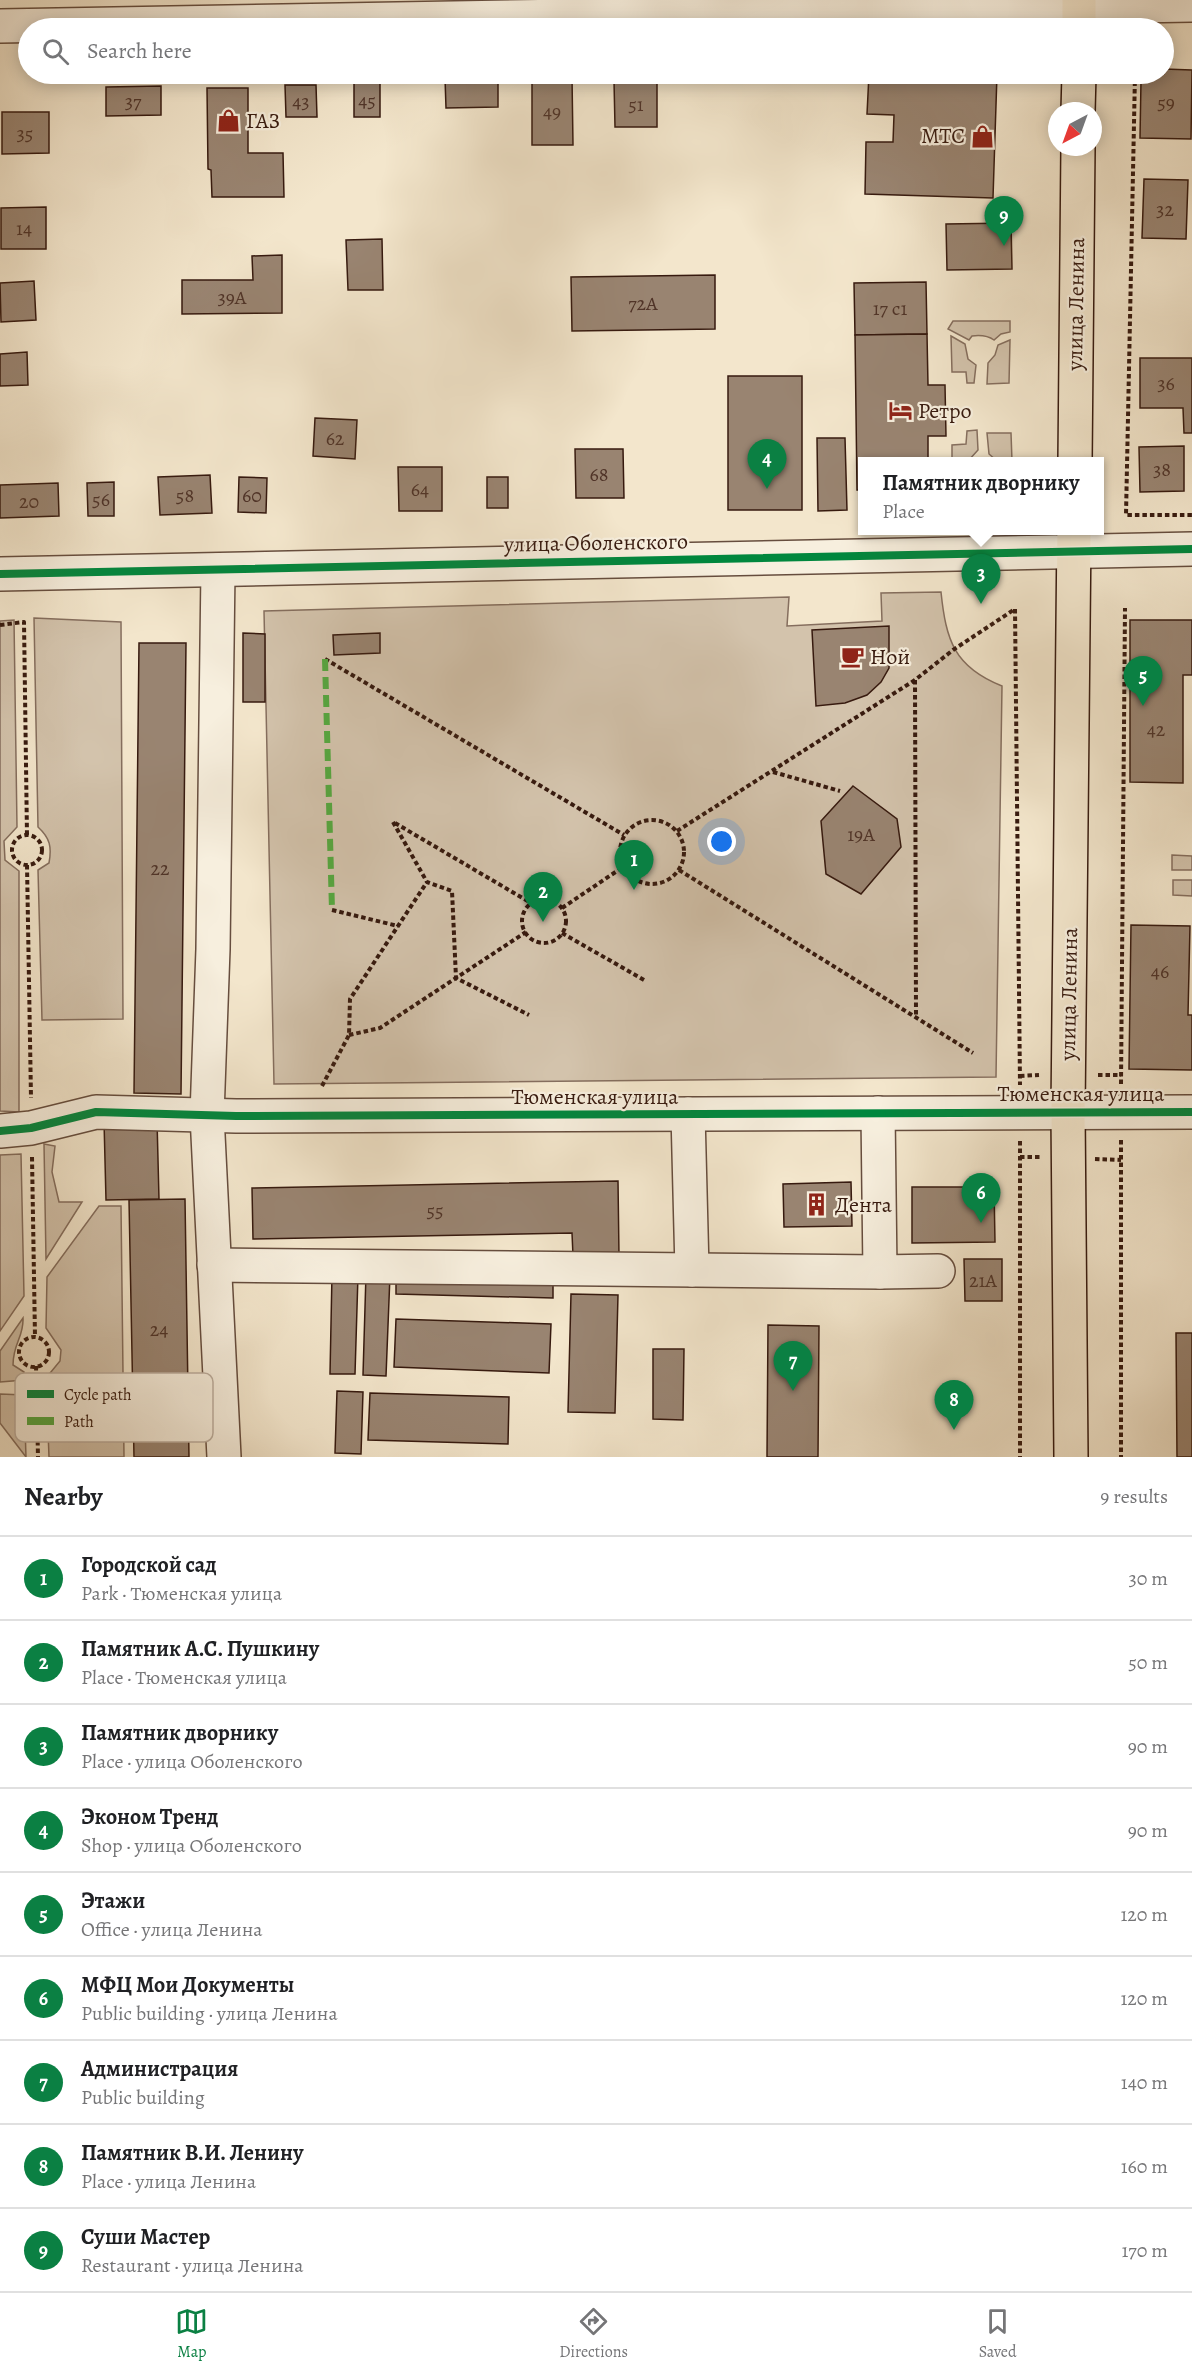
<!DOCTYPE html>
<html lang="en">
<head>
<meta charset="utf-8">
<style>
  :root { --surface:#fff; --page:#f2f2f2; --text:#202124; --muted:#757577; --line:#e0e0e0; --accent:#0b8043 }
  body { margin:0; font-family:Alegreya,serif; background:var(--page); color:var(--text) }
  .compass { position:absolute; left:1048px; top:102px; width:54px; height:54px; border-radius:50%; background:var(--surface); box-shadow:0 3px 15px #0003; rotate:221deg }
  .you { position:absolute; left:722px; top:842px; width:21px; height:21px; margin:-15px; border:4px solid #fff; border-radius:50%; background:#1a73e8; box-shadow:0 0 0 9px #1a73e833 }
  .badge { display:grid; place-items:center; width:39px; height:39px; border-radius:50%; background:var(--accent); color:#fff; font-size:20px; font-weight:700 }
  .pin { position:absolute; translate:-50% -50px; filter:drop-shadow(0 2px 3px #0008) }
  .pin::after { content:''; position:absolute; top:32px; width:21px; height:18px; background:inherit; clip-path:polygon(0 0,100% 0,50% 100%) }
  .popup { position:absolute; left:858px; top:457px; width:246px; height:78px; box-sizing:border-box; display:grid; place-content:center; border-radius:0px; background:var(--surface); filter:drop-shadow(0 2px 4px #0005); font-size:20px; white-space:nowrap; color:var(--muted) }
  .popup b { font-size:22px; color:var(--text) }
  .popup::after { content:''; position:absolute; left:50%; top:100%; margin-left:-12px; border:12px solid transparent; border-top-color:var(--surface) }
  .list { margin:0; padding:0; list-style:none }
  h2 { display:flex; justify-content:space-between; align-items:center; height:78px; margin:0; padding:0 24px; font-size:26px }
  h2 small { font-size:20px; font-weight:400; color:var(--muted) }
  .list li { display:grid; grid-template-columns:39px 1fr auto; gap:18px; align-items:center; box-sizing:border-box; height:84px; padding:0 24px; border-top:2px solid var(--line) }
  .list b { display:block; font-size:22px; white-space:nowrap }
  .list p { margin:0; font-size:20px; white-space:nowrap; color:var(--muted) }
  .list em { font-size:20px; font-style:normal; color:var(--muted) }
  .icon { flex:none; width:33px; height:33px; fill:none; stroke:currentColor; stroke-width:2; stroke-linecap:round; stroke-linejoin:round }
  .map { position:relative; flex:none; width:1192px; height:1457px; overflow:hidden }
  .search { position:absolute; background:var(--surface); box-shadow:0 3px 15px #0003; left:18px; right:18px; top:18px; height:66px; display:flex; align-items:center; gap:15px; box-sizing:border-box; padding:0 21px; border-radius:33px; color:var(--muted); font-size:22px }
  .sheet { height:834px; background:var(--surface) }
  nav { display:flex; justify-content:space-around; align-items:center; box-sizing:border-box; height:84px; border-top:2px solid var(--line); background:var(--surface); font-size:16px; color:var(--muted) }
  nav a { display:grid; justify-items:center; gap:3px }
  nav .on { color:var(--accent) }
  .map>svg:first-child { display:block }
  .green { fill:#d3c3ac; stroke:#856e5e; stroke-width:1.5 }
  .building { fill:#998471; stroke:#371a0f; stroke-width:1.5 }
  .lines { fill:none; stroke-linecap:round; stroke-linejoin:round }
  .minor-casing { stroke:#664d3e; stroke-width:36 }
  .major-casing { stroke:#371a0f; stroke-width:36 }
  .path { stroke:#371a0f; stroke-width:4; stroke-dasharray:4.5 3; stroke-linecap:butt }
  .minor { stroke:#f7efde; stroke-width:33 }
  .major { stroke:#f3e6cc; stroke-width:33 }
  .quiet { stroke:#55a941; stroke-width:6; stroke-dasharray:12 6; stroke-linecap:butt }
  .cycleway-casing { stroke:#f7efde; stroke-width:11 }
  .cycleway { stroke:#00873e; stroke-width:8 }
  .labels { text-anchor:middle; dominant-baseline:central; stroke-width:4.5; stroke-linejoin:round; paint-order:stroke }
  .number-label { font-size:20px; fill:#503428 }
  .poi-label { font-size:22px; fill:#371a0f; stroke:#f7efde; text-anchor:start }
  .street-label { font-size:22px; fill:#371a0f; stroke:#f7efde }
  .key { fill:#f7efde; stroke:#bdafa0; stroke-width:1.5 }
  .key-label { font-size:16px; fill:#371a0f }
</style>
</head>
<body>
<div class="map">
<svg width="1192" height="1457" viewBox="0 0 1192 1457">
  <rect width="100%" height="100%" fill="#f3e6cc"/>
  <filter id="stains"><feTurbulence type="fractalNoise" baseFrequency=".00333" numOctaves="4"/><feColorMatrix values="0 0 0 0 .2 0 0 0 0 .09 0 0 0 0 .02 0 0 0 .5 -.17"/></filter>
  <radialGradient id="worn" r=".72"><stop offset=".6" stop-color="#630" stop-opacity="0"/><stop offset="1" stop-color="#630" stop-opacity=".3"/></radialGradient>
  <g class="green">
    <path d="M953,321h57v11l-9,2 -7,6c-7,-5 -14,-5 -22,-4l-3,4 -21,-11z"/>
    <path d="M951,336l14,8 3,15 8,6 -2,18h-7l-1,-11h-14z"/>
    <path d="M1010,340l-1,43 -22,1 1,-21 7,-8 3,-10z"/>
    <path d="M977,430l1,20 -10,11h-16v-16l14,-1 1,-13z"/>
    <path d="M987,433h24l1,28h-15l-8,-7z"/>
    <path d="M941,592c5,48 13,75 61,94l-6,391 -722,7 -10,-473 525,-14 -2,29 95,-5 -1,-28z"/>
    <path d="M34,618l87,4 2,397 -81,1 -4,-150 11,-7c3,-16 1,-25 -11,-36z"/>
    <path d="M14,620l3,207 -13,14 1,19 14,11v241l-19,-1v-490z"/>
    <path d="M1172,855l20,1v14h-20z"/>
    <path d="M1173,880h19v16l-19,-1z"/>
    <path d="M44,1144l11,2 -3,26 7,30h23l-36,57z"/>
    <path d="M21,1154l3,142 -24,35v-176z"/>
    <path d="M99,1206h22l3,251h-75l-3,-79 14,-17 1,-11 -15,-22 1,-51z"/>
    <path d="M23,1318c1,19 -10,25 -10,47l11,7v8l-24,2v-31z"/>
    <path d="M0,1394l24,1 2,62 -26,-34z"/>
  </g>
  <g class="building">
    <path d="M1164,69l28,1 -1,69 -51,-1 1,-57 7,-7h16z"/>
    <path d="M869,74h128l-4,124 -128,-4 1,-52h27l1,-27 -27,-1z"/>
    <path d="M498,77v30l-52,1 -1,-30z"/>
    <path d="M532,77h40l1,68h-41z"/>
    <path d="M614,81h43v46h-42z"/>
    <rect x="354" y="83" width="26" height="34"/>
    <path d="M285,85h31l1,32h-31z"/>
    <path d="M161,86v29l-55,1v-29z"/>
    <path d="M207,88h41v65h35l1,44h-72l-1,-27 -3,-1z"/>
    <path d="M2,112h47v41l-47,1z"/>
    <path d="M1144,179l44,1 -2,59 -44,-1z"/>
    <path d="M46,207v42h-45v-41z"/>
    <path d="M1011,223l1,46 -65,1 -1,-46z"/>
    <path d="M382,239l1,51h-35l-2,-50z"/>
    <path d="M282,255v58l-100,1v-34h71l-1,-24z"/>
    <path d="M715,275v54l-143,2 -1,-54z"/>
    <path d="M34,281l2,39 -35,2 -1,-39z"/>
    <path d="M926,282l1,52 -72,1 -1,-52z"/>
    <path d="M927,334l1,51h17l1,51h-18v26h-66v28h-5l-2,-155z"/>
    <path d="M27,352l1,33 -28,1v-32z"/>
    <path d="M1140,358h52v75h-8l-1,-25h-43z"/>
    <rect x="728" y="376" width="74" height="134"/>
    <path d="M315,418l42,2 -2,39 -42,-3z"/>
    <path d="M817,438h28l2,72 -29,1z"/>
    <path d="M1184,446v45l-44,1 -1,-45z"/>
    <path d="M575,449h48l1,49h-48z"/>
    <path d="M398,467h44v44h-43z"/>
    <path d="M210,475l2,38 -52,2 -2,-38z"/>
    <path d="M239,477l28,1 -1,35 -28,-1z"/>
    <rect x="487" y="477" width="21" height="31"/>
    <path d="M114,482v34h-26l-1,-33z"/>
    <path d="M58,483l1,33 -59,2v-33z"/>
    <path d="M1130,620h62v55h-9v108l-53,-1z"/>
    <path d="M889,626v42l-8,14 -14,13 -22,8 -29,3 -4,-76z"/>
    <path d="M243,633l22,1v68h-22z"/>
    <path d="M380,633v20l-46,2 -1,-20z"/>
    <path d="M139,643h47l-5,451 -47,-1z"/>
    <path d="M853,786l44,33 4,28 -40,47 -35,-20 -5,-53z"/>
    <path d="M1131,925l59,1 -2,89h4v55l-63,-1z"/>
    <path d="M157,1120l2,79 -53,1 -2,-79z"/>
    <path d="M618,1181l1,74 -46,1 -1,-23 -319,6 -1,-51z"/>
    <path d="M851,1182l1,44 -68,1 -1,-43z"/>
    <path d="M912,1187h82l1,55 -83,1z"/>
    <path d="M185,1199l4,258h-55l-5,-257z"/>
    <path d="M964,1259h38v42h-37z"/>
    <path d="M332,1274l26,1 -3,99h-25z"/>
    <path d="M366,1274l24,1 -4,101 -23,-1z"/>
    <path d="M396,1274l157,5v19l-157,-4z"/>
    <path d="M571,1294l47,1 -3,118 -47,-1z"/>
    <path d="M396,1319l155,5 -2,49 -155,-6z"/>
    <path d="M768,1325l51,1 -1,131h-51z"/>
    <path d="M1176,1333h16v124h-15z"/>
    <path d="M653,1349h31l-1,71 -30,-1z"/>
    <path d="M337,1391l26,1 -2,62 -26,-1z"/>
    <path d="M370,1393l139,4 -1,47 -140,-4z"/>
  </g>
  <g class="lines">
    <defs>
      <g id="minor">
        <path d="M0,26l1192,-21"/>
        <path d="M218,570l-5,379 -6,166 17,342"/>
        <path d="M0,574l1192,-25"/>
        <path d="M878,1113l2,159 58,-1"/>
        <path d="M688,1114l4,156"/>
        <path d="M0,1131l31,-3 65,-16 140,4 956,-4"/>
        <path d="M214,1265l666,7"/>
      </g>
      <g id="major">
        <path d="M1079,28v-28"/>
        <path d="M1078,111l1,-37"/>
        <path d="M1075,462l3,-315"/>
        <path d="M1071,1457l-3,-345 6,-582"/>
      </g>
    </defs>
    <use href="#minor" class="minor-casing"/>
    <use href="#major" class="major-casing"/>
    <g class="path">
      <path d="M1135,74l-9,441h66"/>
      <path d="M1015,609l5,476"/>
      <path d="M0,625l24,-3 3,214"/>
      <path d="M325,659l299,176"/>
      <path d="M915,680l1,337"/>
      <path d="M773,772l67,19"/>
      <circle cx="652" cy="852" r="32"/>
      <path d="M393,822l34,60 25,9 4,87 73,37"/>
      <path d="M395,823l136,80"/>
      <path d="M677,831l238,-151 38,-30 62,-41"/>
      <circle cx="27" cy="850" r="15"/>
      <path d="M27,865l4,233"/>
      <path d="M679,870l294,183"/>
      <circle cx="544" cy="921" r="22"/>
      <path d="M562,908l61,-41"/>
      <path d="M332,910l66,16"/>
      <path d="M562,933l82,47"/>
      <path d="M349,1035l31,-7 146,-96"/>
      <path d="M1098,1075h23"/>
      <path d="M1020,1076l19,-1"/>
      <path d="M1121,1084l4,-476"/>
      <path d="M322,1086l27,-51 1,-36 77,-117"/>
      <path d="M1121,1140v317"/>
      <path d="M1020,1141v316"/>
      <path d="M32,1157l3,180"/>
      <path d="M1020,1157h20"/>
      <path d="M1095,1159l26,1"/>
      <circle cx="34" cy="1352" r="15"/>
      <path d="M36,1366l2,91"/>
    </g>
    <use href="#minor" class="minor"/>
    <use href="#major" class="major"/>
    <path class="quiet" d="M325,659l7,251"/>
    <defs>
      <g id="cycleway">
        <path d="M0,574l1192,-25"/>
        <path d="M0,1131l31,-3 65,-16 140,4 956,-4"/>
      </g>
    </defs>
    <use href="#cycleway" class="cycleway-casing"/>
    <use href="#cycleway" class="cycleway"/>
  </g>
  <defs>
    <symbol id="shop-bare" viewBox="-9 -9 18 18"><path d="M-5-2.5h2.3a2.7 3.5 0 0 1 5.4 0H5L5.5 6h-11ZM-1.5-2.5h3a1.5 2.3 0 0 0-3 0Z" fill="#8f2418" stroke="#f7efde" stroke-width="2.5" paint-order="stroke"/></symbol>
    <symbol id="hotel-bare" viewBox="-9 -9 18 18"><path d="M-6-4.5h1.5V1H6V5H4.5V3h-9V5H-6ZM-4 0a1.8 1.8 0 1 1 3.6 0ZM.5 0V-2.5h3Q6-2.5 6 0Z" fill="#8f2418" stroke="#f7efde" stroke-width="2.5" paint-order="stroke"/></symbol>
    <symbol id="cafe-bare" viewBox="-9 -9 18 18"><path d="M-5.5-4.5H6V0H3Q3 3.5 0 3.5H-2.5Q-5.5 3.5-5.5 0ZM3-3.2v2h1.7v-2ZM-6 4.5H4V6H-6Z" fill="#8f2418" stroke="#f7efde" stroke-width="2.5" paint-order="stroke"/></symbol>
    <symbol id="building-bare" viewBox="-9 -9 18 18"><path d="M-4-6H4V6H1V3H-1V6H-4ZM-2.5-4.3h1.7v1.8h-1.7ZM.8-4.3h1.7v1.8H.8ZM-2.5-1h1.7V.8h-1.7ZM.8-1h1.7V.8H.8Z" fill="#8f2418" stroke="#f7efde" stroke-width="2.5" paint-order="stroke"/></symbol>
  </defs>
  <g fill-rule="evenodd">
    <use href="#shop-bare" x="212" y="104" width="33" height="33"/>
    <use href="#shop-bare" x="966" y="120" width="33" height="33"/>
    <use href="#hotel-bare" x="884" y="394" width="33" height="33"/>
    <use href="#cafe-bare" x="836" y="640" width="33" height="33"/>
    <use href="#building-bare" x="800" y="1188" width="33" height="33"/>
  </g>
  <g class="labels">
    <g class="number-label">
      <text x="367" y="100">45</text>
      <text x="133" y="101">37</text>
      <text x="301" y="101">43</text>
      <text x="1166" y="102">59</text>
      <text x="636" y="104">51</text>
      <text x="552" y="111">49</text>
      <text x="25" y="133">35</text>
      <text x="1165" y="209">32</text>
      <text x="24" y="228">14</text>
      <text x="232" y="297">39А</text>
      <text x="643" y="303">72А</text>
      <text x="890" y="308">17 с1</text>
      <text x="1166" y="383">36</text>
      <text x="335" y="438">62</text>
      <text x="1162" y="469">38</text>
      <text x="599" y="474">68</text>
      <text x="420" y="489">64</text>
      <text x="185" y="495">58</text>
      <text x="252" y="495">60</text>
      <text x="101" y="499">56</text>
      <text x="29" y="501">20</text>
      <text x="1156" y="729">42</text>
      <text x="861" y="834">19А</text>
      <text x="160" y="868">22</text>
      <text x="1160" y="971">46</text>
      <text x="435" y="1210">55</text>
      <text x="983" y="1280">21А</text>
      <text x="159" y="1329">24</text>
    </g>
    <g class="poi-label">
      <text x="246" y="121">ГАЗ</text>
      <text x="965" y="136" text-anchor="end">МТС</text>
      <text x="918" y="411">Ретро</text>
      <text x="870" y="657">Ной</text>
      <text x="835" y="1205">Дента</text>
    </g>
    <g class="street-label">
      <text transform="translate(1076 304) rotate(-89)">улица Ленина</text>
      <text transform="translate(596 543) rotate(-1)">улица Оболенского</text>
      <text transform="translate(1069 994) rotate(-89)">улица Ленина</text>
      <text x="1081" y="1094">Тюменская улица</text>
      <text x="595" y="1097">Тюменская улица</text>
    </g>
  </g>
  <rect x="15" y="1373" width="198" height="69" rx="9" class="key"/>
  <rect x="27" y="1390" width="27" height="8" fill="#00873e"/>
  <rect x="27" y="1417" width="27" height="8" fill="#55a941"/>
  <g class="key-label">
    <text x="64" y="1400">Cycle path</text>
    <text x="64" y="1427">Path</text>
  </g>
  <rect width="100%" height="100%" filter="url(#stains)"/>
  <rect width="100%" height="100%" fill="url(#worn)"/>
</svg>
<svg class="compass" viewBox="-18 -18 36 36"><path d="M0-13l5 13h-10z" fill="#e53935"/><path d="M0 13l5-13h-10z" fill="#757577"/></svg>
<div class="you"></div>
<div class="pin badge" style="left:634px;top:890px">1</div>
<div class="pin badge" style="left:543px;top:922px">2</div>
<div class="pin badge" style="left:981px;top:604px">3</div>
<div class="popup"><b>Памятник дворнику</b>Place</div>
<div class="pin badge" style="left:767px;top:489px">4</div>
<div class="pin badge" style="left:1143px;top:706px">5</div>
<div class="pin badge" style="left:981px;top:1223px">6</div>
<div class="pin badge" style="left:793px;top:1391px">7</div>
<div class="pin badge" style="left:954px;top:1430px">8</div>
<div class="pin badge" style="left:1004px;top:246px">9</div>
<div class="search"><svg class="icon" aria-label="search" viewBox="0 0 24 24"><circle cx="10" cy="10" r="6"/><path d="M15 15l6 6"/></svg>Search here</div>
</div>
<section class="sheet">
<h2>Nearby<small>9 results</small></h2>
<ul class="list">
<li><span class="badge">1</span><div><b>Городской сад</b><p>Park · Тюменская улица</p></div><em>30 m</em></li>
<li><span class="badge">2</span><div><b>Памятник А.С. Пушкину</b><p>Place · Тюменская улица</p></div><em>50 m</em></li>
<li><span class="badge">3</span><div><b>Памятник дворнику</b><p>Place · улица Оболенского</p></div><em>90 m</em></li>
<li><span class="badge">4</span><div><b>Эконом Тренд</b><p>Shop · улица Оболенского</p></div><em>90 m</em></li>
<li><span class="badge">5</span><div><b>Этажи</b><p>Office · улица Ленина</p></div><em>120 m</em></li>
<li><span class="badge">6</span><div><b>МФЦ Мои Документы</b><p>Public building · улица Ленина</p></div><em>120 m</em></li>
<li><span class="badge">7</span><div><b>Администрация</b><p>Public building</p></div><em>140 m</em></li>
<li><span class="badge">8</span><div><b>Памятник В.И. Ленину</b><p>Place · улица Ленина</p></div><em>160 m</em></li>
<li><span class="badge">9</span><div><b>Суши Мастер</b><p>Restaurant · улица Ленина</p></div><em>170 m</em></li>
</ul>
</section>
<nav>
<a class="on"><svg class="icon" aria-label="map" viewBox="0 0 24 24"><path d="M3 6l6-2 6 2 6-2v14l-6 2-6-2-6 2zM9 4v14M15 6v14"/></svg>Map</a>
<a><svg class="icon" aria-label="directions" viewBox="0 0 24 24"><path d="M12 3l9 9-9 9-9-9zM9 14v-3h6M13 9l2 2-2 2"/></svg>Directions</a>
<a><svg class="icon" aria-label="saved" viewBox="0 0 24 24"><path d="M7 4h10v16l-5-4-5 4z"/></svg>Saved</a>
</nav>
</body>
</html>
